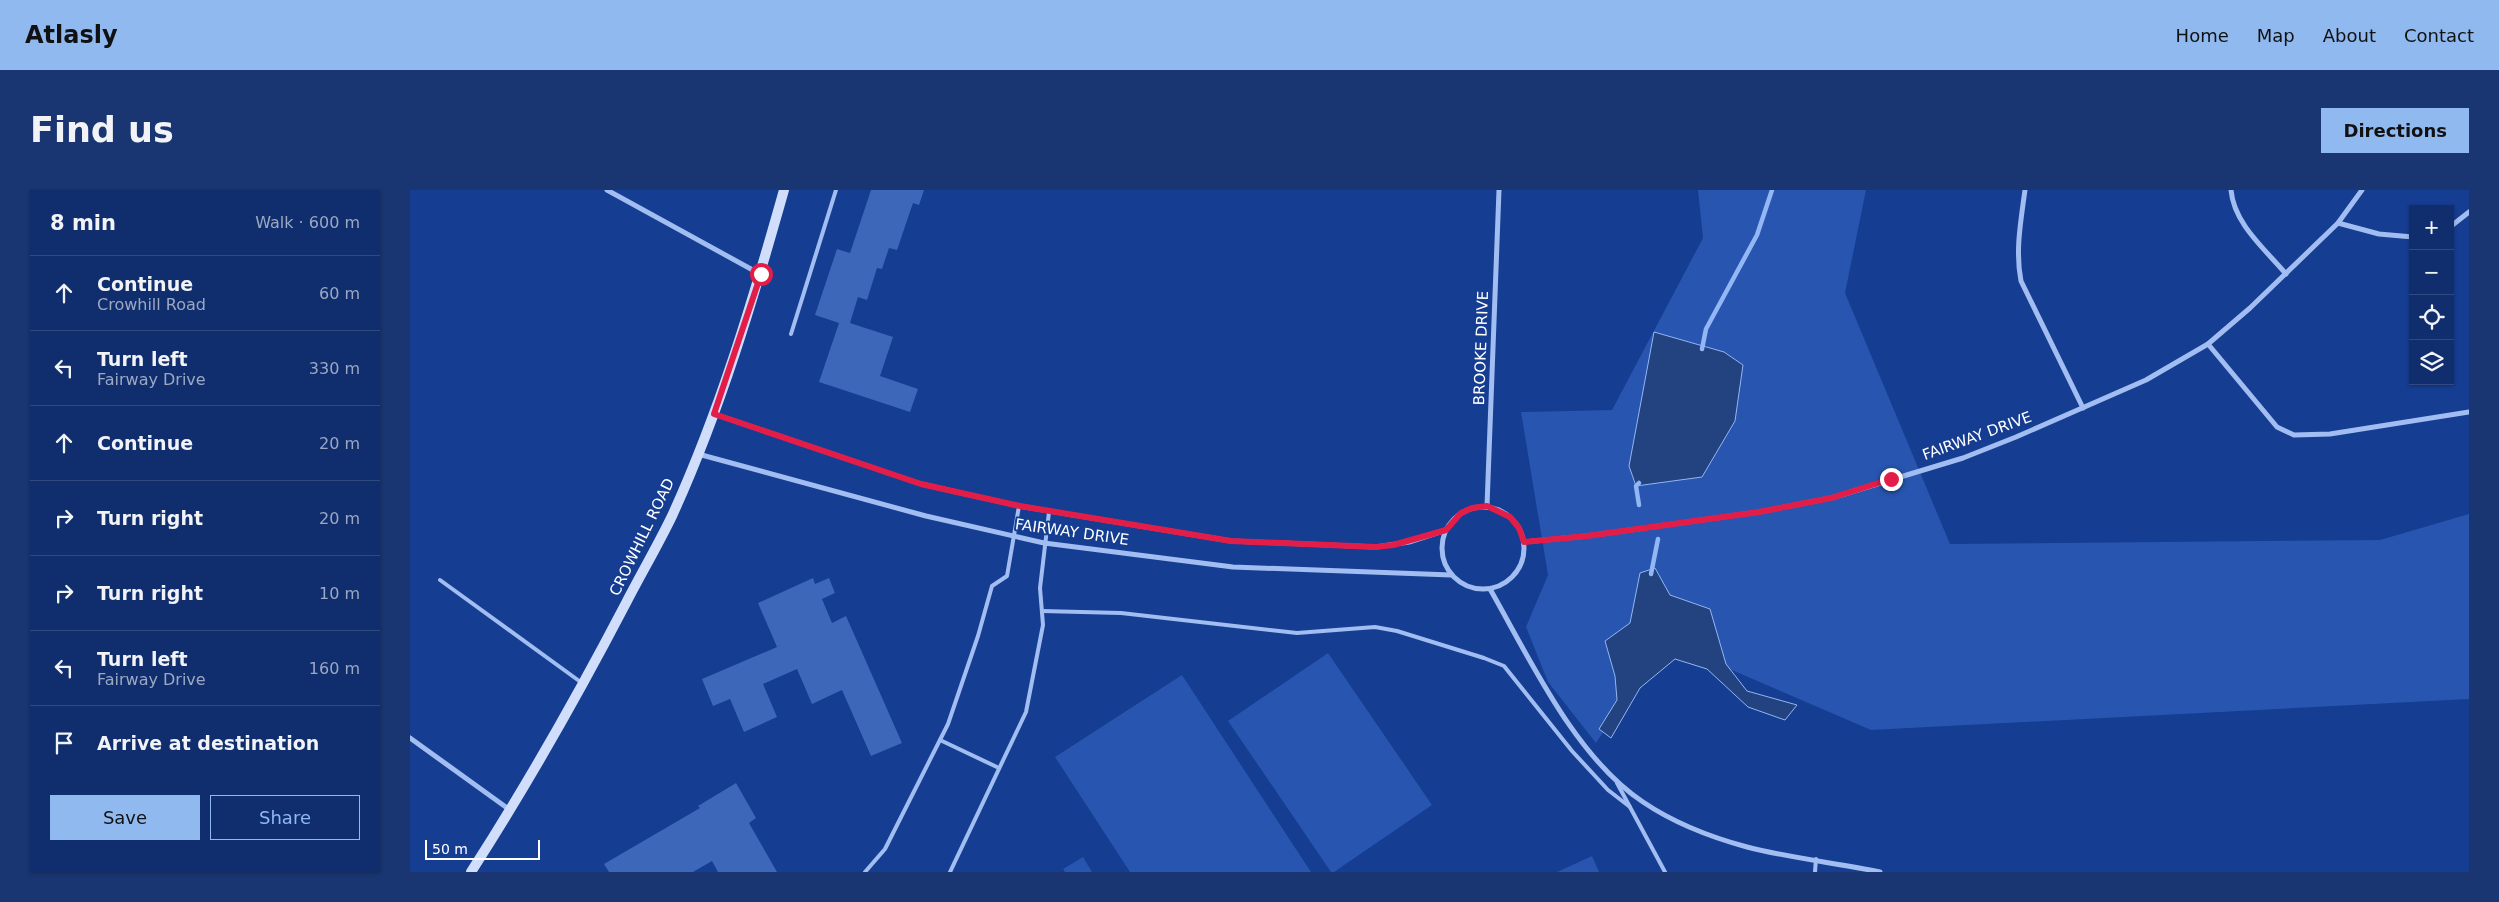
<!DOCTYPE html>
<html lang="en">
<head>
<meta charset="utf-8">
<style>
  :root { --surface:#102e6d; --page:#193672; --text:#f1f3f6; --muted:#9ca8c2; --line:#304a80; --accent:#90b9f0 }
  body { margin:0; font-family:"DejaVu Sans",sans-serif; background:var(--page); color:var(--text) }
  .controls { position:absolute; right:15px; top:15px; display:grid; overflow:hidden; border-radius:0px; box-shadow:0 1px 4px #0004 }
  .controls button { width:45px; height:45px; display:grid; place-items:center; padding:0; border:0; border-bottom:1px solid var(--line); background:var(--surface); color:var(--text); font:25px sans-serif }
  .scale { position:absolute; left:15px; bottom:12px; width:115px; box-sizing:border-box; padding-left:5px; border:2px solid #fff; border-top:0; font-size:14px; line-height:18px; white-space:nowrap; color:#fff; -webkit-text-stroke:4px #153d91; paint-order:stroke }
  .stop { position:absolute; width:15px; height:15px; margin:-11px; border:4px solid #e11d48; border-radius:50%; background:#fff }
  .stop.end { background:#e11d48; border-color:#fff; box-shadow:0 1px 5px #0008 }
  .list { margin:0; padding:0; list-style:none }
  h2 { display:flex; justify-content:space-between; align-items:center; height:65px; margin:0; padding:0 20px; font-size:21px }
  h2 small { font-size:16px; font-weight:400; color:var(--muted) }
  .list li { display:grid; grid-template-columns:32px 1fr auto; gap:15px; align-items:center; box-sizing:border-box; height:75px; padding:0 20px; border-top:1px solid var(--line) }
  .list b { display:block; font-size:19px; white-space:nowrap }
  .list p { margin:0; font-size:16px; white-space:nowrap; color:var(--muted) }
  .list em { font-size:16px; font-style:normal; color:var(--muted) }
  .actions { display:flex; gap:10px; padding:15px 20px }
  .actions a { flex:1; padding:11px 0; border:1px solid var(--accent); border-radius:0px; text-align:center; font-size:18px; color:var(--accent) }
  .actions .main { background:var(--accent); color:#111 }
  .icon { flex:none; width:28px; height:28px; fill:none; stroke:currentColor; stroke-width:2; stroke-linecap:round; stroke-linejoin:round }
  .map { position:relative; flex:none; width:2059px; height:682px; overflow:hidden; border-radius:0px }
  header { display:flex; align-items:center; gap:30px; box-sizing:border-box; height:70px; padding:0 25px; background:var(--accent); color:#111 }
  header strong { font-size:24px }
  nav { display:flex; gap:28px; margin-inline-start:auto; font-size:18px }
  .intro { display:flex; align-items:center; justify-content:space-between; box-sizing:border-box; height:120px; padding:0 30px }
  h1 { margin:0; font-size:35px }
  .button { padding:12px 22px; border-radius:0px; background:var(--accent); color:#111; font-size:18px; font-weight:700 }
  main { display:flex; gap:30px; padding:0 30px }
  aside { flex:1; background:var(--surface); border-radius:0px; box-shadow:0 1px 4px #0004 }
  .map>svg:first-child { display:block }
  .green { fill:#2755af }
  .water { fill:#234280; stroke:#93b6f4 }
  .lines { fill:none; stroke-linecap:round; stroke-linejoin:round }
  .stream { stroke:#93b6f4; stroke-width:4.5 }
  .building { fill:#3d67b9 }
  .lane { stroke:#a1bdf1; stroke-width:4 }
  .street { stroke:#a1bdf1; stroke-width:5 }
  .secondary { stroke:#d0defb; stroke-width:10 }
  .route { stroke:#e11d48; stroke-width:6 }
  .labels { text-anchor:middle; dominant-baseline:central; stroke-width:4; stroke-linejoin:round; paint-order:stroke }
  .street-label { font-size:15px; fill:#fff; stroke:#153d91 }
</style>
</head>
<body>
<header>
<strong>Atlasly</strong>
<nav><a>Home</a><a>Map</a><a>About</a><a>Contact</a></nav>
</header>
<div class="intro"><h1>Find us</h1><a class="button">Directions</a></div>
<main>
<aside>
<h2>8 min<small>Walk · 600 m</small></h2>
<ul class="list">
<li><svg class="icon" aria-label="ahead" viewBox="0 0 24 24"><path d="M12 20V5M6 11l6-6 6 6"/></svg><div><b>Continue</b><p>Crowhill Road</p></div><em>60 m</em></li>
<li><svg class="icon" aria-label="left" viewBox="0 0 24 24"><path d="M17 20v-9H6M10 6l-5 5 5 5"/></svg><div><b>Turn left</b><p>Fairway Drive</p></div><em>330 m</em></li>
<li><svg class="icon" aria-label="ahead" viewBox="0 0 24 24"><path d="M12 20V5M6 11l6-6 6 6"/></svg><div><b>Continue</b></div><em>20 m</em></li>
<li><svg class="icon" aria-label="right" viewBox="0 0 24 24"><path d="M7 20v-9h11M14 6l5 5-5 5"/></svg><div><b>Turn right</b></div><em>20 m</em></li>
<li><svg class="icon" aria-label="right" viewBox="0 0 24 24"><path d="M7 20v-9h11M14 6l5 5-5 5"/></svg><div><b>Turn right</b></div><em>10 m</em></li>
<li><svg class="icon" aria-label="left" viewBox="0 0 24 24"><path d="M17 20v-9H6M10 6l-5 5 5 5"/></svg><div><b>Turn left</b><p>Fairway Drive</p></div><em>160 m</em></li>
<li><svg class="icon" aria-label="arrive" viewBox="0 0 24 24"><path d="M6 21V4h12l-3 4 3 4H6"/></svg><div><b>Arrive at destination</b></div></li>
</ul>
<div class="actions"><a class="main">Save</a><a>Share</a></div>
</aside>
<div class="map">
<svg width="2059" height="682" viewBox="0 0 2059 682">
  <rect width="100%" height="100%" fill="#153d91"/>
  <g class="green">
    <path d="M1288,0h168l-21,103 105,251 430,-4 89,-26v185l-598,31 -181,-78 -40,10 -54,81 -48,-61 -22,-55 22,-52 -27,-163 91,-2 91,-172z"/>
    <path d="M918,463l104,152 -98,67h-3l-103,-151z"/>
    <path d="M772,485l129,197h-181l-75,-115z"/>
    <path d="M1182,666l7,16h-42z"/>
    <path d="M673,667l9,15h-27l-2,-3z"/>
  </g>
  <g class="water">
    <path d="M1244,142l70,20 19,13 -8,56 -33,56 -66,9 -7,-20z"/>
    <path d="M1245,378l15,27 40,14 16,55 21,27 50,14 -12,15 -37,-13 -41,-38 -32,-10 -35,29 -29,50 -12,-9 18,-29 -2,-24 -10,-35 25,-18 10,-50z"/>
  </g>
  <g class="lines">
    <g class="stream">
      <path d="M1292,159l4,-20 51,-94 15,-45"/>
      <path d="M1229,315l-3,-19 3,-3"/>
      <path d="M1241,384l7,-35"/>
    </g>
  </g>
  <g class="building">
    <path d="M461,0h53l-5,15 -6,-2 -16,47 -8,-2 -7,21 -5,-1 -10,32 -9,-3 -8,26 43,14 -13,39 38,13 -8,23 -91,-30 20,-59 -24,-8 22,-66 13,4z"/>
    <path d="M403,388l2,6 14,-6 6,15 -13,6 10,24 14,-7 56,127 -31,13 -29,-66 -30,14 -15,-35 -34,15 14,33 -33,15 -14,-33 -17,7 -11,-27 75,-32 -19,-44z"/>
    <path d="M326,593l20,35 -7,5 28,49h-59l-6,-11 -19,11h-84l-5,-8 96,-56 -2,-2z"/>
  </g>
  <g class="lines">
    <g class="lane">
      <path d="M381,144l45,-144"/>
      <path d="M30,390l142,103"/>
      <path d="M632,421l79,2 176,20 78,-6 22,4 87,27 20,8 68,85 36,39 22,17"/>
      <path d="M530,550l59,28"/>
      <path d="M1207,593l48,89"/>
      <path d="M455,682l20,-23 63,-125 30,-88 14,-50 15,-10 12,-70"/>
      <path d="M540,682l76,-160 17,-87 -3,-37 9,-76"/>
      <path d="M1405,682l1,-13"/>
    </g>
    <g class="street">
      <path d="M197,0l153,84"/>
      <path d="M1615,0c-4,30 -10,61 -4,91l62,127"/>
      <path d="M1821,0c3,34 34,59 55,84"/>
      <path d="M1928,33l41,11 34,3"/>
      <path d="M2040,37l19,-15"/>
      <path d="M1798,154l69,83 17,8 36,-1 139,-22"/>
      <path d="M304,224l207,70 98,22 212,35 145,6 33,-5 37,-12"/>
      <path d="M288,264l228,62 118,27 189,24 218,8"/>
      <path d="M1077,316l12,-316"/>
      <circle cx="1073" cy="358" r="41"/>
      <path d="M1114,352l63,-6 172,-24 72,-14 132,-40 53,-21 130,-57 62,-36 42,-36 88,-85 24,-33"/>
      <path d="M1080,399c40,70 85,168 153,213 31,21 67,35 104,45 43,11 89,16 133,25"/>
      <path d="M0,548l100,72"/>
    </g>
    <path class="secondary" d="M61,682c56,-87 107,-177 155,-269 15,-29 32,-58 46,-87 48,-105 81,-216 112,-326"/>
  </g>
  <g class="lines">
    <path class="route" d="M351,84l-47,140 207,70 99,22 211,35 145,6 17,-2 53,-15 15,-17 11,-5 15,-2 23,11 9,11 5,14 63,-6 172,-24 72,-14 60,-19"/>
  </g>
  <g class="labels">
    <g class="street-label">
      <text transform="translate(1071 158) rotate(-88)">BROOKE DRIVE</text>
      <text transform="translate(1567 246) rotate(-20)">FAIRWAY DRIVE</text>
      <text transform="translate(662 342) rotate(8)">FAIRWAY DRIVE</text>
      <text transform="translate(232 347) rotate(-64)">CROWHILL ROAD</text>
    </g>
  </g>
</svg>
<div class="controls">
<button>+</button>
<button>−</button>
<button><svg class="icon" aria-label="locate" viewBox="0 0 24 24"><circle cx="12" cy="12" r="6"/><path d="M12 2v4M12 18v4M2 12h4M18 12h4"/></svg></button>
<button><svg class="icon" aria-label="layers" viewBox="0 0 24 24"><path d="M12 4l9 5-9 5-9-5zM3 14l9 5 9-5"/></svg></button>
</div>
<div class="scale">50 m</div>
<div class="stop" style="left:351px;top:84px"></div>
<div class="stop end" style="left:1481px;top:289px"></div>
</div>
</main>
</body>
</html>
